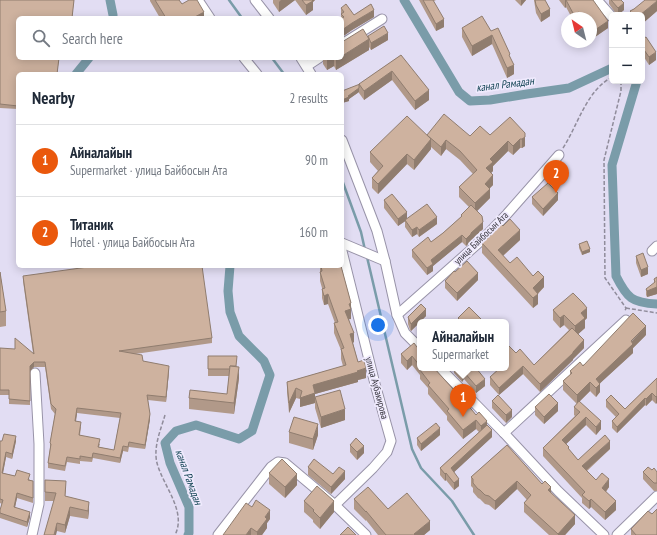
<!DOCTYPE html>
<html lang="en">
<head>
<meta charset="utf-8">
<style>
  :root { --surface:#fff; --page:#f6f6f7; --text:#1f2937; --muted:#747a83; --line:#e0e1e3; --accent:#ea580c }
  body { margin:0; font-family:"PT Sans Narrow",sans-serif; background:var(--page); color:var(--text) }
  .controls { position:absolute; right:12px; top:12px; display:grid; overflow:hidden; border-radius:6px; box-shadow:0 2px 10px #0003 }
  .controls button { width:36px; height:36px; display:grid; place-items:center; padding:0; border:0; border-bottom:1px solid var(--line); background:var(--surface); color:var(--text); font:20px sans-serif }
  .compass { position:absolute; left:561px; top:12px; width:36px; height:36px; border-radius:50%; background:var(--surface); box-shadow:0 2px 10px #0003; rotate:325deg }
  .you { position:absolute; left:378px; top:325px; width:14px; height:14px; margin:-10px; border:3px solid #fff; border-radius:50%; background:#1a73e8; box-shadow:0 0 0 6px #1a73e833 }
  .badge { display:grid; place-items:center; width:26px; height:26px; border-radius:50%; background:var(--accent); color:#fff; font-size:13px; font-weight:700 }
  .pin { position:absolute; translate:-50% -33px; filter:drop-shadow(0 1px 2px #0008) }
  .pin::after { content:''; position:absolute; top:21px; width:14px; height:12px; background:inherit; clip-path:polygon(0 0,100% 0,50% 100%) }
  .popup { position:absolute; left:417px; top:319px; width:92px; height:52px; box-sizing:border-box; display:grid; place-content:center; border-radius:6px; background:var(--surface); filter:drop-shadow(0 1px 3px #0005); font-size:13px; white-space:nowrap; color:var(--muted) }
  .popup b { font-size:15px; color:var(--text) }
  .popup::after { content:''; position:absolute; left:50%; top:100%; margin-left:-8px; border:8px solid transparent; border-top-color:var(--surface) }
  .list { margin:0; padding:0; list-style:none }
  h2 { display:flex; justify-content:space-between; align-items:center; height:52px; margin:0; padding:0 16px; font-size:17px }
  h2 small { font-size:13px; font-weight:400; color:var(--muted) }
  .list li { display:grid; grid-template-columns:26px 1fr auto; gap:12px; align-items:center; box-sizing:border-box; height:72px; padding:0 16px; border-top:1px solid var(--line) }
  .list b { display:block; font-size:15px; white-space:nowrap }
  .list p { margin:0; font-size:13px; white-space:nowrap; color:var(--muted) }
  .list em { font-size:13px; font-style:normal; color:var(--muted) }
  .icon { flex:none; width:22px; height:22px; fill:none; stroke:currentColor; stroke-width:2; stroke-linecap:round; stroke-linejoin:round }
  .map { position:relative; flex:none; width:657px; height:535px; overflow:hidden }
  .search { position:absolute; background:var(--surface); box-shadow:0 2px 10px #0003; left:16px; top:16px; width:328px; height:44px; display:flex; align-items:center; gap:10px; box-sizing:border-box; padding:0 14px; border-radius:6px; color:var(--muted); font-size:15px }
  .panel { position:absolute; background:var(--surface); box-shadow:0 2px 10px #0003; left:16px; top:72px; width:328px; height:196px; border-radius:6px }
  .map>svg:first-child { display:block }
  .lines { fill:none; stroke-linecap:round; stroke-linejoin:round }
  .stream { stroke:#7a9ca9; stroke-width:2.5 }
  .canal { stroke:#7a9ca9; stroke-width:9 }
  .minor-casing { stroke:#9893a8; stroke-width:11 }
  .path { stroke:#908c9b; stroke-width:1.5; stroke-dasharray:4 2; stroke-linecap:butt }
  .minor { stroke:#fff; stroke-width:9 }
  .wall { fill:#b19989; fill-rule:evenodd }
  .shaded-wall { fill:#907d6f }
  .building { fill:#ceb29f; stroke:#907d6f; fill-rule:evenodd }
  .labels { text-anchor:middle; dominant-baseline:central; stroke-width:3.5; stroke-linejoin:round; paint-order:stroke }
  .street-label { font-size:10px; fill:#39373f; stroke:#efeafd }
  .water-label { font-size:11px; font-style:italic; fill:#0a3d4d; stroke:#efeafd }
</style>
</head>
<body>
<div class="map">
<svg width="657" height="535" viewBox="0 0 657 535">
  <rect width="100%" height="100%" fill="#e2ddf3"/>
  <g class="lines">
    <g class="stream">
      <path d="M229,0l13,18"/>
      <path d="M272,58l12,16"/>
      <path d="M342,180l19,52 4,18"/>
      <path d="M367,257l45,192 9,19 31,33 22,34"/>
    </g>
    <g class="canal">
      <path d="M110,0l3,15v3"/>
      <path d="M404,0l55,92 11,9 20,-1 37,-6 42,-6 43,-20"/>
      <path d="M76,74l13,-16"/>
      <path d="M637,81l-25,84 4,111c11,22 16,27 41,28"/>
      <path d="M188,535l1,-2v-26l-19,-44 -5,-20 11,-12 20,-6 43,14 13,-8 18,-56 -6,-14 -25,-25 -9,-24 -2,-21 2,-25"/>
    </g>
    <defs>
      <g id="minor">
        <path d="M198,0l12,18"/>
        <path d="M255,0l14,18"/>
        <path d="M597,0l15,17"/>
        <path d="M342,44l40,-25"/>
        <path d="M244,58l13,16"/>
        <path d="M301,58l10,16"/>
        <path d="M307,66l12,-8"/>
        <path d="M342,140l35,91 8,30 12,54 8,18 15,15"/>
        <path d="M342,243l43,18"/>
        <path d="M652,251l5,-5"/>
        <path d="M397,315l85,-75 25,-26 52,-59"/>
        <path d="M440,368l64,65 54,58 46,44"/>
        <path d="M504,433l122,-113"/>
        <path d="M335,505l38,-37 14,-16 4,-11 -16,-57 -33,-133"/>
        <path d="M32,535l7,-31v-60l-4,-71"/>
        <path d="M218,535l53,-68 7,-5 7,1 50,42 31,30"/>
        <path d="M617,535l40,-39"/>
      </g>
    </defs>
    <use href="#minor" class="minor-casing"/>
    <g class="path">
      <path d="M621,81v10l-17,69 1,118 21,30 -1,3"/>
      <path d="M563,148c15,-23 23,-57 49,-71"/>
      <path d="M626,308l31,5"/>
      <path d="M165,415c-4,14 -12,32 -8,48 6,23 30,48 18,72"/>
    </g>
    <use href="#minor" class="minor"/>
  </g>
  <g class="wall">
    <path d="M0,0h74l-2,18h-54v40h41l-2,16h-39v35l-18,-1z"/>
    <path d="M150,0h29l3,4 22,14h-44l-10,-17z"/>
    <path d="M273,0h22l-16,12 -6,-9z"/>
    <path d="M295,0h20l-2,2v8l-7,5z"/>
    <path d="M419,0h17l-2,1v1l10,25 -8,4z"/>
    <path d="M515,0h11l-5,6z"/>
    <path d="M534,0h11l5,16 -9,6 -5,-9z"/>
    <path d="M559,0h34l15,28 -16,11 -1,-2v-19h-19l-6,-11 -1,1z"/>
    <path d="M609,0h12l3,10 -7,5 -8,-11z"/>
    <path d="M341,8l13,7 20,2 -22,13 -10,7v-19h-1z"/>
    <path d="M634,9l23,2 -15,13v-9h-12v-4z"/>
    <path d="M462,28l29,3 19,26 4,17 -7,4 -15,-34 -20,12 -10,-19z"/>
    <path d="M368,36l20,4 -17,10 -2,-3v3l-33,20 -2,-4 -7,4 -4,-6v-6h19z"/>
    <path d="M642,39l14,21 -7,5 -7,-11z"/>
    <path d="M401,55l28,45 -14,10 -23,-30 -28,20 -5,-7v-1l-10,7v2l-7,2 18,-19z"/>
    <path d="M525,133v13l-3,2h-2l-7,7 -5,-4 -15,15v5l-2,2 2,12 -4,4 1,9 -13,13 6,18 -12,11v1l-5,5 -4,-4 -29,24v5l-6,4 -15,-18v-7l19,-8 12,-9 18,-16v-2l8,-8 -10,-10v-10l14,-13 -13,-14 -14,-11 -5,7 -10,-9v2l-17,21 -7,-6 -29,30 -6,-6v-10l6,-7 -8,-9v-10l57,-16v-1l43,1z"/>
    <path d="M532,197l26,3 -15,16 -11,-12z"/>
    <path d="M384,200l23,19 30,5 -18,13 -2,-3 -5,3 -7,-10v-6l-7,5 -14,-18z"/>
    <path d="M503,226l17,14 -17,16 7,7 23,13 11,11 -6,7v10l-5,4 -51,-55v-10l12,-11v-3z"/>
    <path d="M579,244l11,8 -8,3 -3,-7z"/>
    <path d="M636,256l12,18 -7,3 -5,-14z"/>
    <path d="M320,266h21l10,37v16h-2l5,23 -1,1 5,19 8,16 -8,2v2l-43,12v3l30,23 -24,8 -6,-20v-5l-15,4v-8l-4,-1 -7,15 -2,-21v-10l56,-16 -2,-7v-9l-7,-17v-10h1l-7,-19 -4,1 -2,-7v-10l-2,-7z"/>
    <path d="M0,272l6,39v15l-6,1z"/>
    <path d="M455,272l23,8 -21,21 -12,-13v-7z"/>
    <path d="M23,276l189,62v5l-77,11 8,7 26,10 -3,31 -18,-2 2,19 -5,30 -16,-2 -1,5 -5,-1 -3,12 -27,-5 -1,4 -12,-1v3l-13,-2 -2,9 -17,-3v-5l2,-15v-5l5,-29 -4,-5 -6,-42h-11l-4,4v34l-21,-1v-9h-9v-47l33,5 -10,-72zM77,413l43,5 -6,32 -15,-3 1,-3 -20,-9 1,-8 -5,-5z"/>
    <path d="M657,277v17l-10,3 -1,-2v-6l8,-5v-5z"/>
    <path d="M583,304l4,14 -2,2v8l-7,6 6,14 -11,11v1l-33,32 -17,-18 -24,21 -9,-10v-8l9,-8 -2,-1h9l10,-15 18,12 35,-35 -5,-5 -4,3 -7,-8v-10z"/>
    <path d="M426,316l-15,15 -1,-1 -2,-6v-7z"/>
    <path d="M458,318l26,4h-26z"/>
    <path d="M646,335l-13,13v5l-33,30v9l-4,5 -6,-6 -13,13 -14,-14v-9l7,-6v-4z"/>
    <path d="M420,351v17h14l6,7 20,21 16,19 11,11 5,11 -38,35 5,14 -5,4 -8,-10 -1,1 -5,-6v-7l39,-36 -3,-3 -13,10 -16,-19v-4l-19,-22v-6l-8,-9v-4l-8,-10 -5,5 -6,-7v-9z"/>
    <path d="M208,356l29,10 2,12 -5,36 -45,-5v-11l38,-4 2,-18h-21z"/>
    <path d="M454,368h22l9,18 -9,7 -12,-14 -2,3 -8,-9z"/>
    <path d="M657,378l-1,26 -4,-4 -6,6 -1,-1 -28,28 -5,-5v-7l4,-4 -10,-10v-7l19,9z"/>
    <path d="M492,401l20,16 -6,6 -14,-15z"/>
    <path d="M535,407l23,4 -14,13 -9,-9z"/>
    <path d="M574,407l27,22 -5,6 -10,-10 -20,19 3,6 9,10 32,-11 -23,22 9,9 13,7 -3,5 10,18 -11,10 -14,-13 -2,2 -7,-6v-5l-39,-42v-8l32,-32 -1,-1z"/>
    <path d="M289,432l29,3 -5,15 -24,-7z"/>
    <path d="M440,435l-19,16 -4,-6v-7z"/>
    <path d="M0,441h16l-4,18 -6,-2 -3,16 12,3 15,3 -1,1 4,1v22l-16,-5 -2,9 15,10 -3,10 -27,-9v-8l2,-6 -2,-1z"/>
    <path d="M350,445l14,8 -7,7 -7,-8z"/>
    <path d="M507,445l35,39 9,8 24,32 -10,11h-16l-25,-23v-9l3,-3 -10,-11 -22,21 -6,-5 -4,-1 -5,-5 -2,-1 -5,-6v-4l-2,-2v-9z"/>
    <path d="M308,467l25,7 12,5 -14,15 -23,-19z"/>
    <path d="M652,470l5,2v19h-3l-11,-12v-7z"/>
    <path d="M269,473l28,12 -12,13 -16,-14z"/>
    <path d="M45,480l21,10 -1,6 24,14 -1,9 -18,-3 -5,17 -8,-2 -3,-30h-9z"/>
    <path d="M354,499l34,10 42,21 -6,5h-46l-12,-15v1l-12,-12z"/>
    <path d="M304,501l30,11 -14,17 -7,-7v-2l-9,-8z"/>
    <path d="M652,514l5,21h-26v-6z"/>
    <path d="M270,519l-3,4v5l-5,7h-39z"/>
  </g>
  <g class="shaded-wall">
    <path d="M281,0h14l-16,12v-10z"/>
    <path d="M308,0h7l-2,2v8l-7,5v-10z"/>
    <path d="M521,0h5l-5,6z"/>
    <path d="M565,0h1v7l-1,1z"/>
    <path d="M657,1v10l-15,13v-9h-2z"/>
    <path d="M624,3v7l-6,5v-7z"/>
    <path d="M550,9v7l-9,6v-8z"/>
    <path d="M374,10v7l-22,13 -10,7v-7l10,-7z"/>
    <path d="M204,12v6h-11z"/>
    <path d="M579,12v6h-5v-3z"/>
    <path d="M444,19v8l-8,4v-7z"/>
    <path d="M608,21v7l-16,11v-7z"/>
    <path d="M388,33v7l-17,10v-7z"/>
    <path d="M492,35v9l-20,12v-10z"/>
    <path d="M369,39v11l-33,20v-11l2,-1h4v-2z"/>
    <path d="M656,52v8l-7,5v-8z"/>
    <path d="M329,58h5v8l-7,4v-11z"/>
    <path d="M514,65v9l-7,4v-10z"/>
    <path d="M392,71v9l-28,20v-9z"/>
    <path d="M359,88v4l-10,7v2l-7,2v-3z"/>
    <path d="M429,90v10l-14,10v-9z"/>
    <path d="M525,137v9l-3,2v-9z"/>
    <path d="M431,139v10l-17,21v-10z"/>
    <path d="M520,139v9l-7,7v-9z"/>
    <path d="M446,140v9l-5,7v-9z"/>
    <path d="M508,141v10l-15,15v5l-7,7v-10l4,-9z"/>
    <path d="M407,154v10l-29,30v-10z"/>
    <path d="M493,175v10l-8,8v-9z"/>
    <path d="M490,189v9l-15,15v-10z"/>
    <path d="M558,193v7l-15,16v-7z"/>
    <path d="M407,212v8l-9,6v-7z"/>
    <path d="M437,217v7l-18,13v-7z"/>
    <path d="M483,222v7l-12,11v1l-5,5v-7l5,-6z"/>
    <path d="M417,227v7l-5,3v-7z"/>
    <path d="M520,230v10l-22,20v-10z"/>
    <path d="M462,235v7l-29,24v5l-6,4v-7l4,-8z"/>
    <path d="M590,249v3l-8,3v-3z"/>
    <path d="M648,267v7l-7,3v-7z"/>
    <path d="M478,273v7l-21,21v-8z"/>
    <path d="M544,277v10l-7,7h1v10l-5,4v-20z"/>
    <path d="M657,287v7l-10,3v-6z"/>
    <path d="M328,294v10l-4,1v-9z"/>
    <path d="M351,303v16l-6,1v-9l4,-7z"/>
    <path d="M583,303v8l4,-3v10l-2,2v8l-10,9v-11l6,-13z"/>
    <path d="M426,309v7l-15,15v-7z"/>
    <path d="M564,315v10l-4,3v-10z"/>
    <path d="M646,326v9l-13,13v5l-37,34v-8z"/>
    <path d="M354,333v9l-4,2v-10z"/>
    <path d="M584,340v8l-11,11v1l-33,32v-8z"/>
    <path d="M412,356v9l-5,5v-9z"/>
    <path d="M34,362v5l-4,4v-5z"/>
    <path d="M169,366v5l-3,31v-5z"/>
    <path d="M523,366v8l-24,21v-7z"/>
    <path d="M239,367v11l-5,36v-11z"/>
    <path d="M366,368v10l-8,2v2l-43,12v9l-15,4v-9l13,-13z"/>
    <path d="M464,372v7l-2,3v-8z"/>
    <path d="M485,379v7l-9,7v-7z"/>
    <path d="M590,382v9l-13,13v-9z"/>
    <path d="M600,384v8l-4,5v-9z"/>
    <path d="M296,388v10l-7,15v-10z"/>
    <path d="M652,393v7l-6,6v-7z"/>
    <path d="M657,396v7l-1,1v-7z"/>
    <path d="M645,398v7l-28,28v-6z"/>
    <path d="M558,403v8l-14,13v-7z"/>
    <path d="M77,408v5l-2,13v-5z"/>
    <path d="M345,409v11l-24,8v-11z"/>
    <path d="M512,410v7l-6,6v-8z"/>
    <path d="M150,414v5l-5,30v-4z"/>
    <path d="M586,417v8l-24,23v-8z"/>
    <path d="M476,420v9l-13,10v-9z"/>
    <path d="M487,421v9l-6,5v-9z"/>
    <path d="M601,421v8l-5,6v-8z"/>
    <path d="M318,424v11l-5,15v-11z"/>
    <path d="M440,428v7l-19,16v-7z"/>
    <path d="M492,430v7l-41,38v-7z"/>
    <path d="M16,436v5l-4,18v-5z"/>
    <path d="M610,441v8l-28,25v-8z"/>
    <path d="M123,446v5l-3,12v-5z"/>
    <path d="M364,446v7l-7,7v-8z"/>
    <path d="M6,452v5l-4,21v-5z"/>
    <path d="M345,471v8l-14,15v-7z"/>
    <path d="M446,473v7l-1,1v-7z"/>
    <path d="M297,474v11l-12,13v-11z"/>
    <path d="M459,479v7l-5,4v-7z"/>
    <path d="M609,479v8l-7,9v-8z"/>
    <path d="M517,481v8l-22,21v-9z"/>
    <path d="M551,487v8l-3,-5z"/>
    <path d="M17,493v5l-3,14v-5z"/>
    <path d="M591,499v8l-2,2v-8z"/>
    <path d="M334,501v11l-14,17v-11z"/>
    <path d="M616,501v9l-11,10v-8z"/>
    <path d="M89,502v8l-1,9v-8z"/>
    <path d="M70,507v9l-5,17v-8z"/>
    <path d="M270,510v9l-3,4v5l-5,7h-5v-3l8,-15z"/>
    <path d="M30,512v5l-3,10v-5z"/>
    <path d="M575,515v9l-10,11h-7v-1z"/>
    <path d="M430,521v9l-6,5h-10v-1z"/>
    <path d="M57,523v8l-1,4h-2z"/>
    <path d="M251,528v7h-5z"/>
  </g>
  <g class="building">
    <path d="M0,0h74l-2,18h-54v40h41l-2,16h-39v32l-18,-2z"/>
    <path d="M155,0h24l3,4 7,-4h8l7,12 -11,6h-27z"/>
    <path d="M302,0h10l1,1 -7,4z"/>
    <path d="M423,0h10l11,19 -8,5z"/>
    <path d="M535,0h10l5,9 -9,5 -5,-9z"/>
    <path d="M566,0h27l15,21 -16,11 -1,-2v-12h-8l-4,-6 -5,3z"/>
    <path d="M611,0h10l3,3 -6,5z"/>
    <path d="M645,0h12v1l-17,14h-6l-4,-4 4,-2z"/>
    <path d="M346,4l8,11 17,-11 3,6 -22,13 -10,7v-12l2,-1 -3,-3 3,-2 -3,-4z"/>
    <path d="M482,16l9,15 7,-3 12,26 -1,1 5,10 -7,3 -15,-33 -20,11 -10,-18z"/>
    <path d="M384,26l4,7 -17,10 -3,-7z"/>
    <path d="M363,29l6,10 -27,17v-14z"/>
    <path d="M646,37l10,15 -7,5 -7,-10v-8z"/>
    <path d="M401,55l28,35 -14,11 -23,-30 -28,20 -5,-7z"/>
    <path d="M359,84v4l-11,8 1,1 -7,3v-9l18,-7z"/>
    <path d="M444,114l26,22 10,-10 10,9 20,-18 15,16v4l-3,2h-2l-7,7 -5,-5 -18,18 3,3 -7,6 7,7 -8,9 5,5 -15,14 -16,-16 18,-17 -17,-19 -14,-11 -5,7 -14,-12z"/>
    <path d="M407,116l24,23 -17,21 -7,-6 -29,30 -6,-6 11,-12 -13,-14z"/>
    <path d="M548,183l10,10 -15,16 -11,-12z"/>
    <path d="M392,194l15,18 -9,7 -14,-19z"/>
    <path d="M427,204l10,13 -18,13 -2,-3 -5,3 -7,-10z"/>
    <path d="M471,205l11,11 1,6 -12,11v1l-5,5 -4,-4 -31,25 2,4 -6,4 -15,-18 16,-13 3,5 12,-9 19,-17 -1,-1z"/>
    <path d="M510,219l10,11 -22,20 12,13 7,-6 16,19 5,-5 6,6 -11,11 5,6 -5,4 -51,-55 13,-12 -1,-2 6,-6 3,3z"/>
    <path d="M587,241l3,8 -8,3 -3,-8z"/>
    <path d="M643,253l5,14 -7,3 -5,-14z"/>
    <path d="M467,261l11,12 -21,20 -12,-12 9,-10 1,1z"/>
    <path d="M95,266h107l10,72 -93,13 23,4 1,6 26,5 -3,31 -19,-2 3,19 -5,31 -16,-3 -1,5 -5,-1 -3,12 -27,-5 -1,5 -12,-2v3l-13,-2 -2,9 -17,-3 3,-19 -1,-1 6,-34 -5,-5 -6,-42h-11l-4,4v35l-21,-2v-9h-9v-42l15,1v-11l19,16 -11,-78zM77,408l44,5 -7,37 -16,-3 2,-8 -21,-4 2,-13 -6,-1z"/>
    <path d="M321,266h20l10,37 -2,1 2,5 -6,2 9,22 -4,1 8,28 6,-2 2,8 -9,3 1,1 -45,13 2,8 -15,5 2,-7 -6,-3 -7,15 -2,-21 59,-17 -5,-16 3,-1 -10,-25 4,-1 -10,-28 -4,2 -2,-7 3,-1 -5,-16 2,-1z"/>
    <path d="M0,272l6,39 -6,1z"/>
    <path d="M657,277v10l-10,4 -1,-2 9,-7 -1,-3z"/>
    <path d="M573,293l10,10 4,5 -6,5 4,5 -10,8 -11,-11 -4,3 -7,-8z"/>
    <path d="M421,304l5,5 -15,15 -1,-2 -2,-5z"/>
    <path d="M469,307l15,15h-22l-4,-4z"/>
    <path d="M633,313l13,13 -15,15 2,3 -37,35 4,5 -4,4 -6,-6 -13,13 -14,-14 9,-8 -2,-2 10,-9 3,4z"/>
    <path d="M572,328l12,12 -11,12v1l-33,31 -17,-18 -24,22 -9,-11 10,-9h6v-25l10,10 4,-4 14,16z"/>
    <path d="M414,343l6,8v15l-8,-10 -5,5 -6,-7z"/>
    <path d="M208,356h29l-1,10h-6v3h-22z"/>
    <path d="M230,366l9,1 -5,36 -45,-5 1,-8 37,4z"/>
    <path d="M422,368h12l19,21 3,-3 4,6 -2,1 18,22 3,-3 8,9 -6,5 -5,-6 -13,10 -16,-19 2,-2 -21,-24 2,-2 -10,-13 2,-1z"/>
    <path d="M456,368h20l9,11 -9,7 -12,-14 -2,2z"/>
    <path d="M657,378v18l-1,1 -4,-4 -6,6 -1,-1 -28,29 -5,-6 7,-7 -13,-14 5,-5 14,14z"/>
    <path d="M340,390l5,19 -24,8 -6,-20z"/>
    <path d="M549,394l9,9 -14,14 -9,-10z"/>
    <path d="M498,395l14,15 -6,5 -14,-14z"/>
    <path d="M579,401l22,20 -5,6 -10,-10 -24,23 7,7 -1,1 10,12 27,-25 5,6 -28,25 14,14 6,-7 7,6 -7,9 14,13 -11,11 -14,-13 -2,2 -7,-6 3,-3 -42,-44 37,-36 -6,-5z"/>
    <path d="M294,417l24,7 -5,15 -24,-7z"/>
    <path d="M436,423l4,5 -19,16 -4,-6z"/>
    <path d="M487,425l5,5 -41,38 8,11 -5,4 -8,-10 -1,1 -5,-6z"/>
    <path d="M4,434l12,2 -4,18 -6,-2 -4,21 13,3 2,-6 13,4 -2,6 5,1v17l-16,-5 -3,14 16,5 -3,10 -27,-9v-3l3,-10 -3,-1v-58h2z"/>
    <path d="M356,438l8,8 -7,6 -7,-7z"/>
    <path d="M507,445l35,39 3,-3 6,6 -3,3 27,25 -17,19 -34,-31 7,-8 -14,-14 -22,20 -6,-5 -4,-1 -5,-5 -2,-1 -5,-6v-4l-2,-2z"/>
    <path d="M282,459l15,15 -12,13 -16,-14z"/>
    <path d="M314,459l19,15 6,-7 6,4 -14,16 -23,-20z"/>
    <path d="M648,467l4,3 2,-2 3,4v11h-3l-11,-11z"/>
    <path d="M45,480l21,1 -1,15 24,6 -1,9 -18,-4 -5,18 -8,-2 -3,12h-10l12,-42 -11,-1z"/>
    <path d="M317,486l17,15 -14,17 -7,-7 1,-1 -10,-9z"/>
    <path d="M368,487l20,22 19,-16 23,28 -16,13 1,1h-29l-20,-24v1l-12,-13z"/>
    <path d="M256,500l14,10 -5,7 2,2 -10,13 -6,-4 -5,7h-23l23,-32 6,4z"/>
    <path d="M657,509v26h-21l-5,-6 17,-18 4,3z"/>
    <path d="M348,527l8,8h-16z"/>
  </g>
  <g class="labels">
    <g class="street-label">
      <text transform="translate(481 238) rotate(-44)">улица Байбосын Ата</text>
      <text transform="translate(377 388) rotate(75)">улица Аубакирова</text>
    </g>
    <g class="water-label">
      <text transform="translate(505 84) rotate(-7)">канал Рамадан</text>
      <text transform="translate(189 477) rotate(70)">канал Рамадан</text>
    </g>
  </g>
</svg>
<div class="controls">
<button>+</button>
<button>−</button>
</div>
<svg class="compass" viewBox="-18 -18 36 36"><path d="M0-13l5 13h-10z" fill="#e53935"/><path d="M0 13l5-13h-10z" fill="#747a83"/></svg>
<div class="you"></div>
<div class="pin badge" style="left:463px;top:417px">1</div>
<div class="popup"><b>Айналайын</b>Supermarket</div>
<div class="pin badge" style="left:556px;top:193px">2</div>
<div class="search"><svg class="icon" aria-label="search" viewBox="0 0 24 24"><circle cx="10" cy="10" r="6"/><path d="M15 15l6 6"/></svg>Search here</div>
<section class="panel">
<h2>Nearby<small>2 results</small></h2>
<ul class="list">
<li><span class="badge">1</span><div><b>Айналайын</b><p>Supermarket · улица Байбосын Ата</p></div><em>90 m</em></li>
<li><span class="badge">2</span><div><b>Титаник</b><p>Hotel · улица Байбосын Ата</p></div><em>160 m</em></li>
</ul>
</section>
</div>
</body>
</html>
